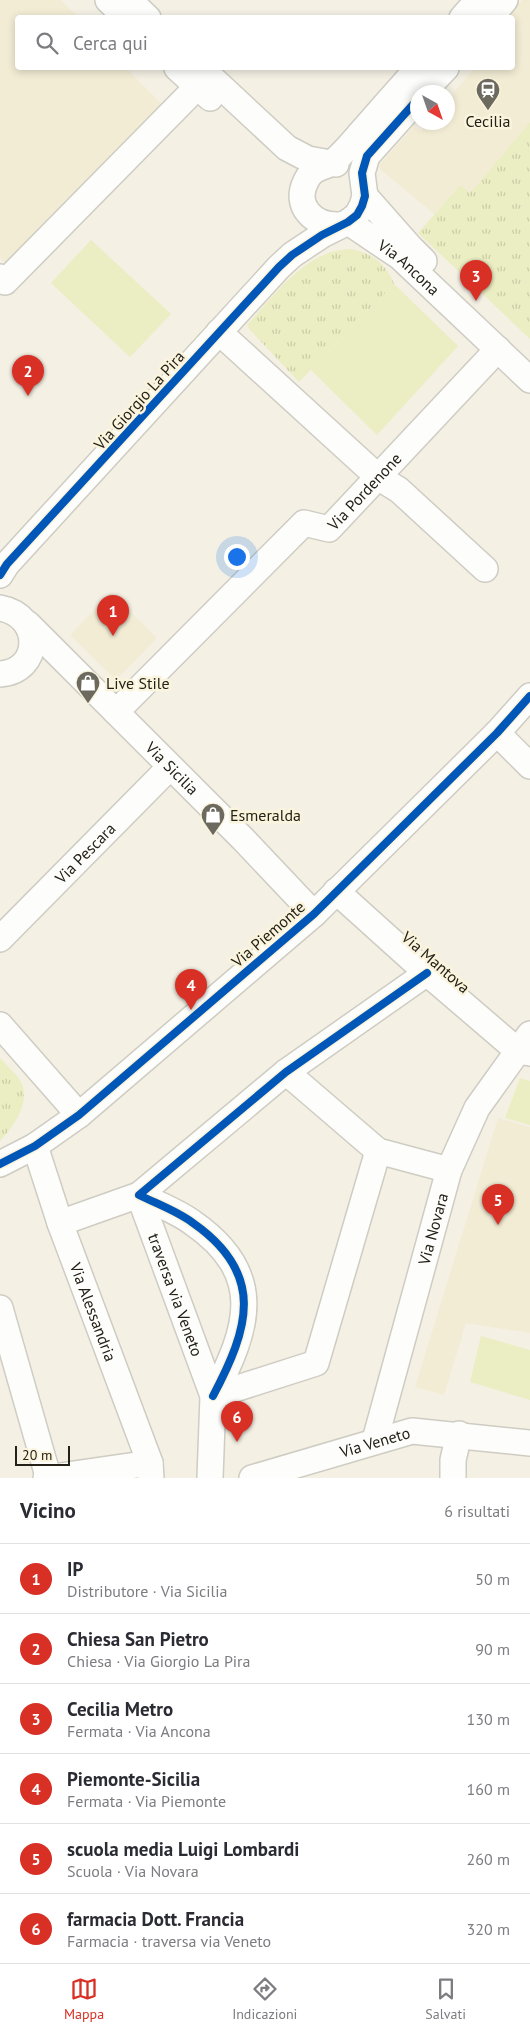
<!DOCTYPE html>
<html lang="it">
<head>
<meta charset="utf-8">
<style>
  :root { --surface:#fff; --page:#f2f2f3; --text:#2b2b33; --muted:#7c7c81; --line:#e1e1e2; --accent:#d93025 }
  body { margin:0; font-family:"PT Sans",sans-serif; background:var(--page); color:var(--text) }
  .compass { position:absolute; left:410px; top:85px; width:45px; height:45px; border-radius:50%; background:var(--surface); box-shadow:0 2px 8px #0003; rotate:140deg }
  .scale { position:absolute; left:15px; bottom:12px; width:55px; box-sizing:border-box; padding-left:5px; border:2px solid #232118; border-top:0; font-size:14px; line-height:18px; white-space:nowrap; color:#232118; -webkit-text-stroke:4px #fbf4dd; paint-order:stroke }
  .you { position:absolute; left:236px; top:556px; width:18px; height:18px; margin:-12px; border:4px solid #fff; border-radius:50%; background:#1a73e8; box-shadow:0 0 0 8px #1a73e833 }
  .badge { display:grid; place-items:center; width:32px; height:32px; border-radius:50%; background:var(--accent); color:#fff; font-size:16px; font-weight:700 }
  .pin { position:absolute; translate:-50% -41px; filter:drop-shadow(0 1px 2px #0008) }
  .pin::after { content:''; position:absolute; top:26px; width:18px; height:15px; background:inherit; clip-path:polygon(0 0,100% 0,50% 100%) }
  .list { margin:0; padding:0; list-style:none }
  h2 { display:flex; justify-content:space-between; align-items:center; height:65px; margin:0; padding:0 20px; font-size:21px }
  h2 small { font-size:16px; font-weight:400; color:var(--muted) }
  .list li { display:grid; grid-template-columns:32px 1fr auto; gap:15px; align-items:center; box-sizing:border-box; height:70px; padding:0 20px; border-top:1px solid var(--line) }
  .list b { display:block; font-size:19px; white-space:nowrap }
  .list p { margin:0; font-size:16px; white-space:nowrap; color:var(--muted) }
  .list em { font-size:16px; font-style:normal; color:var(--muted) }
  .icon { flex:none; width:28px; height:28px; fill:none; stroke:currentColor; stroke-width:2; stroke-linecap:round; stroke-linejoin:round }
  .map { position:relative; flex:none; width:530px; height:1478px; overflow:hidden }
  .search { position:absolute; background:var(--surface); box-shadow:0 2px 8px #0003; left:15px; right:15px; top:15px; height:55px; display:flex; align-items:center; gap:12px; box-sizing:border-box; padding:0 18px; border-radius:5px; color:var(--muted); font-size:19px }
  .sheet { height:485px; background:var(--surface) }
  nav { display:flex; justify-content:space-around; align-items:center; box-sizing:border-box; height:70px; border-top:1px solid var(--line); background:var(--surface); font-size:14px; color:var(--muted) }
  nav a { display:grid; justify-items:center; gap:2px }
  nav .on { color:var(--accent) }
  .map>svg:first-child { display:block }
  .built { fill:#f2ecd5 }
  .grass { fill:url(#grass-tufts) }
  .garden { fill:#ebeec2 }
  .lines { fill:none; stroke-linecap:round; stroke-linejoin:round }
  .minor-casing { stroke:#ceccc3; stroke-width:28 }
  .minor { stroke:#fdfdfb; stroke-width:25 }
  .cycleway-casing { stroke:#fbf4dd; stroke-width:11 }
  .cycleway { stroke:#0057b8; stroke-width:8 }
  .labels { text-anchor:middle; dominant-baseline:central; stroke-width:5; stroke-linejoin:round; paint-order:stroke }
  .poi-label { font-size:16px; fill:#232118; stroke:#fbf4dd; text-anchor:start }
  .street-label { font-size:16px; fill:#232118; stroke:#fbf4dd }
</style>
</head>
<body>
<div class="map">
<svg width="530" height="1478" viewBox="0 0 530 1478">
  <defs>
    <pattern id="grass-tufts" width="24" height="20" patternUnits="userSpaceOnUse" patternTransform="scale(1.25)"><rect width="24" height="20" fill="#ebeec2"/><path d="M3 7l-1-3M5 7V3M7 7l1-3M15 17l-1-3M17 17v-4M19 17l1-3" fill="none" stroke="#c9cca6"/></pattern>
  </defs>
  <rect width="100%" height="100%" fill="#f4f0e4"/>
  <g class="built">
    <path d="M0,0h61l17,17 -60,1v50h108l37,37 -157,159 -6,-6z"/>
    <path d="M522,0h8v122l-60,72 -10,-9 -26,29 -54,-45v-5l34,-38 7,5 7,-8 20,-1v-22l26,-32h38v-50l-5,-1z"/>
    <path d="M111,593l46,45 -41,42 -46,-45z"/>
    <path d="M498,1118l32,9v206l-64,-10 -22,72 -29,-8z"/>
  </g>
  <g class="grass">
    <path d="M530,122v217l-112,-106 42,-48 10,8z"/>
    <path d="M352,249c20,4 35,16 42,35l-95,98 -49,-52 -3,-5c28,-30 59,-76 105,-76z"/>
    <path d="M0,1058c7,8 16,15 21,24 10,20 -7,44 -21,59z"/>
  </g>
  <g class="garden">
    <path d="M91,240l80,74 -41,43 -79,-74z"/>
    <path d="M394,284l64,62 -81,89 -66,-65z"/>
    <path d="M520,1078l10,3v44l-25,-7z"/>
    <path d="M481,1336l49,14v50l-60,-18z"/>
  </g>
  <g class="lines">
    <defs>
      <g id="minor">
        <path d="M108,0l18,18"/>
        <path d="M129,0l19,18"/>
        <path d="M462,18l16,-18"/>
        <path d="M490,18l15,-18"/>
        <path d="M177,68l33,30"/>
        <path d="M201,68l86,80 21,11 28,5"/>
        <path d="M423,92l23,-24"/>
        <path d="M365,196l45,51 14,14"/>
        <path id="s1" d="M348,222l52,35 130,123"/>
        <path d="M339,225c-25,1 -46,-19 -33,-44 7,-15 17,-12 27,-19 12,-10 22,-23 32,-34 17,-20 35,-40 53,-60"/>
        <path d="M0,277l5,5 192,-195"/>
        <path d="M219,332l159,145 21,13 86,79"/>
        <path d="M0,575l7,-11 272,-297 13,-12 30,-20 26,-13 9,-7 5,-9 3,-10 -3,-23 5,-17 51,-57"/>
        <path d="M0,608c44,8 41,64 0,66"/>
        <path id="s2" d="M28,624l215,215 71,75"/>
        <path id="s3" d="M116,712l188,-189 25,6 169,-180"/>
        <path d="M497,733l33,33"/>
        <path d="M336,891l91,82 91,78 12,2"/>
        <path id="s4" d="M0,939l170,-172"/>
        <path d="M0,1025l79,90"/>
        <path d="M286,1072l92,79 71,19"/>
        <path id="s5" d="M35,1146l25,77 90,240 1,15"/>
        <path d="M0,1164l35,-18 44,-31 235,-201 183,-181 33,-37"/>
        <path id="s6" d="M60,1223l79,-28 74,201 -3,82"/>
        <path d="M0,1308l48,168"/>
        <path d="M213,1396c36,-68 53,-122 -20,-173 -16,-12 -36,-19 -54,-28l147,-123 141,-99"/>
        <path d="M213,1396l103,-33 62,-212"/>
        <path id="s7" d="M375,1440l74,-270 28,-62 53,-74"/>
        <path d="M46,1478l104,-15"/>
        <path id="s8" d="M252,1478l160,-47 118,12"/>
        <path d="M453,1478v-18l6,-26"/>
      </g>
    </defs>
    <use href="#minor" class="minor-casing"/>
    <use href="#minor" class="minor"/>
    <defs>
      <g id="cycleway">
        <path d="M0,575l7,-11 272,-297 13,-12 30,-20 26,-13 9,-7 5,-9 3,-10 -3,-23 5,-17 51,-57"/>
        <path d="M0,1164l35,-18 44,-31 235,-201 183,-181 33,-37"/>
        <path d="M213,1396c36,-68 53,-122 -20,-173 -16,-12 -36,-19 -54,-28l147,-123 141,-99"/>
      </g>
    </defs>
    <use href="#cycleway" class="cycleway-casing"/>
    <use href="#cycleway" class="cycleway"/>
  </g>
  <defs>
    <symbol id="station-pin" viewBox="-11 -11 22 30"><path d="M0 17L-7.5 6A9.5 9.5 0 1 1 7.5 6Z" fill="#6c695f" stroke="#fbf4dd"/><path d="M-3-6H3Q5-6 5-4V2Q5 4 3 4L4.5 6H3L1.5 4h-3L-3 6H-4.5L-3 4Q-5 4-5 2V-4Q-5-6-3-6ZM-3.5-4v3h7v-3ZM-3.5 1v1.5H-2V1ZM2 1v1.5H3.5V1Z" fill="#fff"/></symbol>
    <symbol id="shop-pin" viewBox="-11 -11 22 30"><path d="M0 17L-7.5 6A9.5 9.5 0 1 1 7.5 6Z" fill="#6c695f" stroke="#fbf4dd"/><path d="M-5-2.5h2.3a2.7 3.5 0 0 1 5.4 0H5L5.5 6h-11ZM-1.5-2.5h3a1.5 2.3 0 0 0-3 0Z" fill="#fff"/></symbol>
  </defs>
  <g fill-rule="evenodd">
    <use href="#station-pin" x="474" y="76" width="28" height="38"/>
    <use href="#shop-pin" x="74" y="669" width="28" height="38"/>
    <use href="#shop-pin" x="199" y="801" width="28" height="38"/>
  </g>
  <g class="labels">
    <g class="poi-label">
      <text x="488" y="121" text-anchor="middle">Cecilia</text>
      <text x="106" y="683">Live Stile</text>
      <text x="230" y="815">Esmeralda</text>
    </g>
    <g class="street-label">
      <text stroke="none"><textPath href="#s1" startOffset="76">Via Ancona</textPath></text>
      <text transform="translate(139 400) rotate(-48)">Via Giorgio La Pira</text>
      <text stroke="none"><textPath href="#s3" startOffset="344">Via Pordenone</textPath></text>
      <text stroke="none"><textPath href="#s2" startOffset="204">Via Sicilia</textPath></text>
      <text stroke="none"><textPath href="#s4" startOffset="121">Via Pescara</textPath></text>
      <text transform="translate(268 934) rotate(-41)">Via Piemonte</text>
      <text transform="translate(436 962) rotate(41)">Via Mantova</text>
      <text stroke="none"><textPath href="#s7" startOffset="219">Via Novara</textPath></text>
      <text stroke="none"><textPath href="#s6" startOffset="190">traversa via Veneto</textPath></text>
      <text stroke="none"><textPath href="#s5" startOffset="176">Via Alessandria</textPath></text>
      <text stroke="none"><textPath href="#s8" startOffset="128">Via Veneto</textPath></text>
    </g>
  </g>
</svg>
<svg class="compass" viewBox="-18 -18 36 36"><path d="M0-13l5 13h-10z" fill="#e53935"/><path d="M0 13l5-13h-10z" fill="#7c7c81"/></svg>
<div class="scale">20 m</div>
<div class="you"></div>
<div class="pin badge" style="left:113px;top:636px">1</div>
<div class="pin badge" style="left:28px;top:396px">2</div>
<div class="pin badge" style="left:476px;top:301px">3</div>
<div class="pin badge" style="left:191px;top:1010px">4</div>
<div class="pin badge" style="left:498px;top:1225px">5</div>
<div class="pin badge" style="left:237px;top:1442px">6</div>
<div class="search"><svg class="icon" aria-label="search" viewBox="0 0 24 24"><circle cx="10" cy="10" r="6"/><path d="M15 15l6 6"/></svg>Cerca qui</div>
</div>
<section class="sheet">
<h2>Vicino<small>6 risultati</small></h2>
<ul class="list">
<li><span class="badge">1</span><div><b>IP</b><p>Distributore · Via Sicilia</p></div><em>50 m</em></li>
<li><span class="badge">2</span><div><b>Chiesa San Pietro</b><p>Chiesa · Via Giorgio La Pira</p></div><em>90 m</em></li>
<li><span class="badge">3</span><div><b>Cecilia Metro</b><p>Fermata · Via Ancona</p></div><em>130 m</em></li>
<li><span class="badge">4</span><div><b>Piemonte-Sicilia</b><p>Fermata · Via Piemonte</p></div><em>160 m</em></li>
<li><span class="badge">5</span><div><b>scuola media Luigi Lombardi</b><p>Scuola · Via Novara</p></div><em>260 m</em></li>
<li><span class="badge">6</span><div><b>farmacia Dott. Francia</b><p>Farmacia · traversa via Veneto</p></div><em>320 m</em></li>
</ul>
</section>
<nav>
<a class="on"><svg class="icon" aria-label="map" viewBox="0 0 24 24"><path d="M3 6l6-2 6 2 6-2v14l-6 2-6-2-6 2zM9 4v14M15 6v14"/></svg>Mappa</a>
<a><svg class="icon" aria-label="directions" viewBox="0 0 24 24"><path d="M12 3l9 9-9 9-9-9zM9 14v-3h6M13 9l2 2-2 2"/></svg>Indicazioni</a>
<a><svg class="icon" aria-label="saved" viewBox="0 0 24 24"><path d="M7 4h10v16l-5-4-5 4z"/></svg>Salvati</a>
</nav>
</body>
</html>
